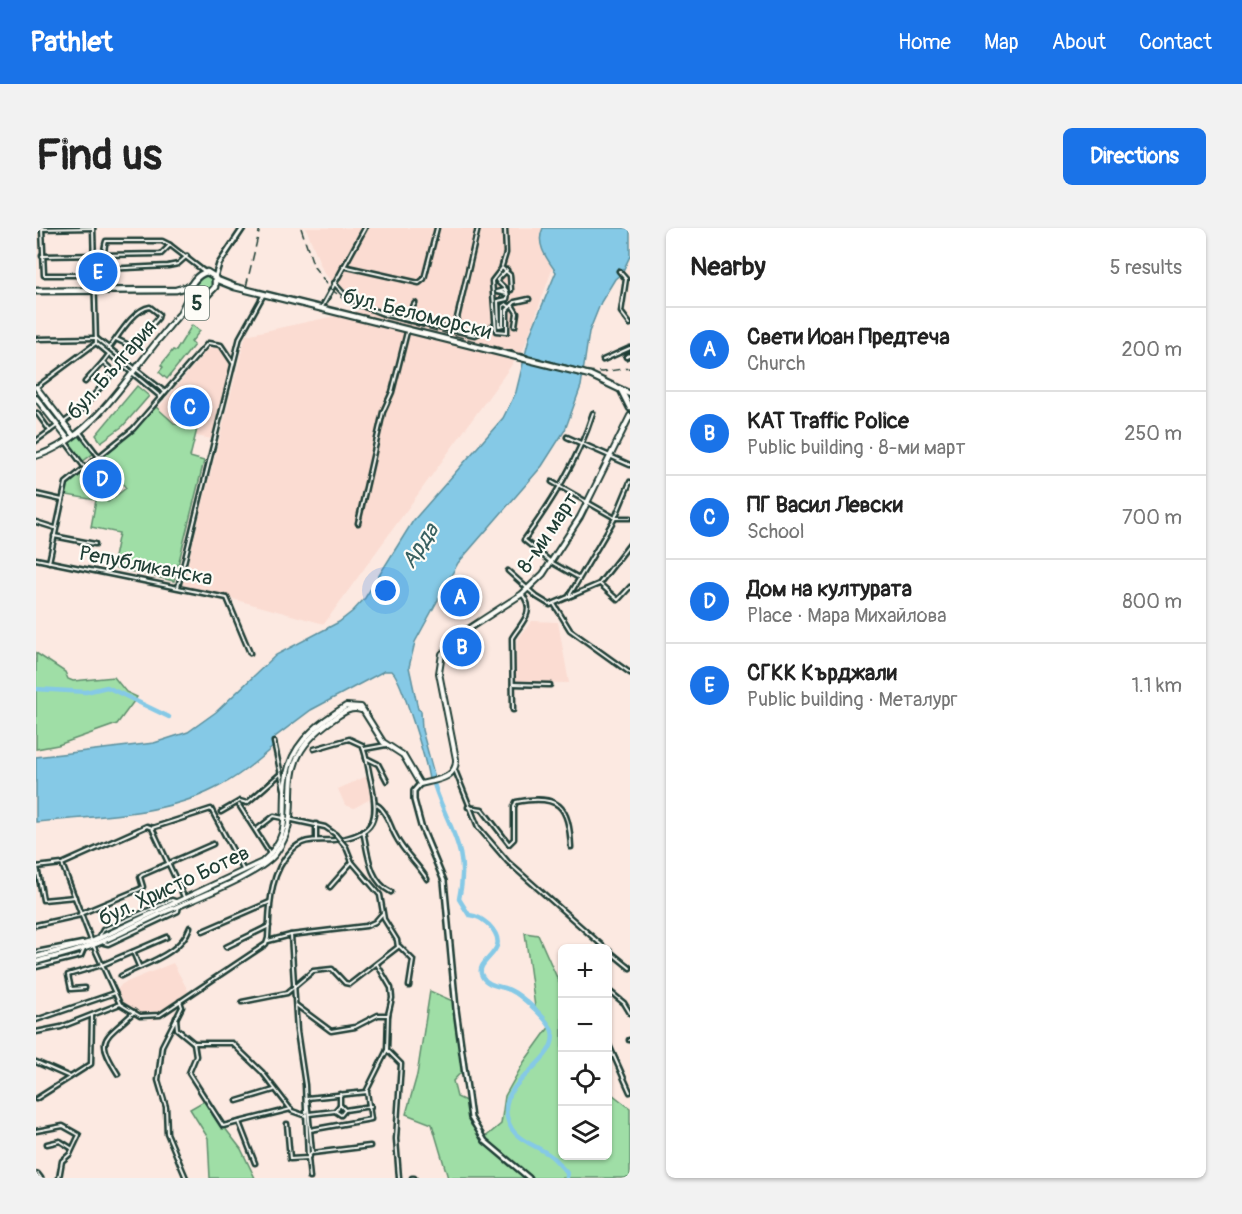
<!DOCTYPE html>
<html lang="en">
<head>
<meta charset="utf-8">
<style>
  :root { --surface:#fff; --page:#f2f2f2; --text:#222; --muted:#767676; --line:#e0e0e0; --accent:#1a73e8 }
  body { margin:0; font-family:Pangolin,sans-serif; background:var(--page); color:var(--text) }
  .controls { position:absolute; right:18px; bottom:18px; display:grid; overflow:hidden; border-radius:9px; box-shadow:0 2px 4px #0004 }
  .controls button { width:54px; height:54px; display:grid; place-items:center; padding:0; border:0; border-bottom:2px solid var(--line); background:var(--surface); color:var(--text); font:30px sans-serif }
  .you { position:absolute; left:350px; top:363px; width:21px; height:21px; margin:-15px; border:4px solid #fff; border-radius:50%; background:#1a73e8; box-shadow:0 0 0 9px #1a73e833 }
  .badge { display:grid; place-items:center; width:39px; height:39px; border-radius:50%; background:var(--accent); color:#fff; font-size:20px; font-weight:700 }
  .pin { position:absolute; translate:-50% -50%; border:3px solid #fff; box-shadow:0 2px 6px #0006 }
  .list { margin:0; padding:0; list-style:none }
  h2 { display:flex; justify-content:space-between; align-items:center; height:78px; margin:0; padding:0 24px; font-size:26px }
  h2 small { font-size:20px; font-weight:400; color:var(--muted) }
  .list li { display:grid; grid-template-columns:39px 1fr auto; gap:18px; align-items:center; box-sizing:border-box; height:84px; padding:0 24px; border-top:2px solid var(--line) }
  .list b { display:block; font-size:22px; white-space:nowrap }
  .list p { margin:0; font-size:20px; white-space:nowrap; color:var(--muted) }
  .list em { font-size:20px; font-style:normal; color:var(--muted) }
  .icon { flex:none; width:33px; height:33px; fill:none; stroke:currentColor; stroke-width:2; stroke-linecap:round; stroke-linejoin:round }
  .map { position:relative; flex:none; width:594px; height:950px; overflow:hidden; border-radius:9px }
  header { display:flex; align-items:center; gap:36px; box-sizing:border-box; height:84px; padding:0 30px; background:var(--accent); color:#fff }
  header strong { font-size:28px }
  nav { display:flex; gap:33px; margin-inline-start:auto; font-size:21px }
  .intro { display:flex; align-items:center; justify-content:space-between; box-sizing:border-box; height:144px; padding:0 36px }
  h1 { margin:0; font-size:42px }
  .button { padding:15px 27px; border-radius:9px; background:var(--accent); color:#fff; font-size:21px; font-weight:700 }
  main { display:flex; gap:36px; padding:0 36px }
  aside { flex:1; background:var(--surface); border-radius:9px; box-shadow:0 2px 4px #0004 }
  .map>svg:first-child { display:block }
  .built { fill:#fbdcd2 }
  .green { fill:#9fdea6; stroke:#5f8e6d; stroke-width:1.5 }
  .water { fill:#85c9e6; stroke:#5c919f; stroke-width:1.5 }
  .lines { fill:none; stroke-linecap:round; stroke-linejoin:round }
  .river { stroke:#85c9e6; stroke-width:4.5 }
  .minor-casing { stroke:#1f3d34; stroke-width:7 }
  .tertiary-casing { stroke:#1f3d34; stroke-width:8 }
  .secondary-casing { stroke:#1f3d34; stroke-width:8 }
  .primary-casing { stroke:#1f3d34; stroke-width:9 }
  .minor { stroke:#fdfcf7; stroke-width:2 }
  .tertiary { stroke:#fdfcf7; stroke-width:3 }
  .secondary { stroke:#fdfcf7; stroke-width:4 }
  .primary { stroke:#fdfcf7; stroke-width:4.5 }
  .rail { stroke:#1f3d34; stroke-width:1.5; stroke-dasharray:9 4.5; stroke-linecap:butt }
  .minor-bridge-casing { stroke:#1f3d34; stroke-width:7; stroke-linecap:butt }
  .minor-bridge { stroke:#fdfcf7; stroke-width:2 }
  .labels { text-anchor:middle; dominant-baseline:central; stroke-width:4.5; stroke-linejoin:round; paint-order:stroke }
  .shield { fill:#fdfcf7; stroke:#62766e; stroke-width:1.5 }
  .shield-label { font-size:20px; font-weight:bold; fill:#1f3d34 }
  .street-label { font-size:21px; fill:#1f3d34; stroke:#fdfcf7 }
  .water-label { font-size:22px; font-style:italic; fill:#386060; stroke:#fdfcf7 }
</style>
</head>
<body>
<header>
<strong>Pathlet</strong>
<nav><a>Home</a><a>Map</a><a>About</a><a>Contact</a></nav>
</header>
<div class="intro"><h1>Find us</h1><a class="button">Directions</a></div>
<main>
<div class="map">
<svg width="594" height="950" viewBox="0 0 594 950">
  <rect width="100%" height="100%" fill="#fce9e1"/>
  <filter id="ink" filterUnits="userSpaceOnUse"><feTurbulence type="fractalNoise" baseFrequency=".0167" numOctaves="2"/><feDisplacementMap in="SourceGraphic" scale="12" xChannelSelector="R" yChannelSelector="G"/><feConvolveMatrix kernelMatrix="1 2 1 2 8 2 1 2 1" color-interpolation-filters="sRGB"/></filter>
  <g filter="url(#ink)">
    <g class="built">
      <path d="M270,0h261l-43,120 -200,276 -142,-39 64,-250 117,-25 -20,-14 -20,-25z"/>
      <path d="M181,119l5,2 9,15 -19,75 -31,-6 -24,-23 51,-61z"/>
      <path d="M496,393l26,1 11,61 -54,-1 2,-42z"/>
      <path d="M331,548l5,22 -18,10 -9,-3 -7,-16z"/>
      <path d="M137,735l18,33 -30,22 -8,2 -19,-6 -11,-10 -6,-14 5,-6z"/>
    </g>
    <g class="green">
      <path d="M167,48l8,1 2,9 -9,11 -7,2 -6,-8z"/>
      <path d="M156,97l8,6 -9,11 3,3 -27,34 -8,-7 4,-5 -2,-2 12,-15 3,1z"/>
      <path d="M101,158l12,10 -26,30 -22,16 -5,-7z"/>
      <path d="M120,179l19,17 22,5 -7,28 14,4 -30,120 -62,-14 7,-34 -28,-6 5,-27 -35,-6 6,-15 17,-8 24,31 18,-14 -23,-31z"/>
      <path d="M43,207l15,18 -12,9 -14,-19z"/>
      <path d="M0,425l29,19 3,7 5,2 41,-4 12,15 11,5 -20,27 -59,21 -22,4z"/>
      <path d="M489,705l13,2 24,54v167h46v-65l22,17v70h-182l-16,-54 -26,-10 11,-39 13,-84 25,11 9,67 -11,12 4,16 11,5 3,23 12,14 18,-15 4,-28 19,-34 26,-36 -15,-19z"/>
      <path d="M168,873l37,48 14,29h-45l-2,-40 -18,-29z"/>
    </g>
    <path class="water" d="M507,0h87v28l-8,17 -7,6 -14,23 -12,30 -8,54 -16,44 -23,36 -84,97 -43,79 -6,25 9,42 3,2 1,19 13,48 -6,2c-2,-17 -27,-100 -37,-109h-8l-73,39 -36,27 -1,9c-19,17 -37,32 -60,43 -53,27 -120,27 -178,33v-65l118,-14 34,-11 28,-20 60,-57 63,-33 14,-11 12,-13 48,-77 90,-103 13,-26 14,-57 26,-63c-9,-13 -21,-28 -13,-44z"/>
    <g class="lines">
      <g class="river">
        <path d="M0,461l50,3 21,-5 62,30"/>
        <path d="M395,545c11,49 41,71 28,126l10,16c9,1 13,4 20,10 26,27 -16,34 -7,51 5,10 19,10 28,14 11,5 39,30 42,41 8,29 -47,47 -46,79 2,31 27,32 45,46 6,5 11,12 16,17v5"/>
      </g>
      <defs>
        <g id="minor">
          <path d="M6,0l2,47h50"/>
          <path d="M57,0l3,115"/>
          <path d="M0,1l57,-1"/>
          <path d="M134,17l35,27"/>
          <path d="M6,28c40,-1 80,-1 119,-2l9,-9 -8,-4h-56c-4,12 -1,29 0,42"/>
          <path d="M307,38l76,17 5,-4 13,-51"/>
          <path d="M466,38l4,-13 -1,-25"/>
          <path d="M69,41l63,-3 10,-2 9,-8"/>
          <path d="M471,42l-10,10c3,7 13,7 10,19l-9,2 1,25 4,-1v-19l3,-2 4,3"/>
          <path d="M583,43l7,8 -5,33 9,12"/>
          <path d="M298,55l9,10 20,13 23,9 89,20 18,-9"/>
          <path d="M469,62l-8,2 10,2"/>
          <path d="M475,62l-1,-15 -8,-7 -10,13 4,50 11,1v-22l8,-8 14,-3"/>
          <path d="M476,77l5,8 -2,13"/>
          <path d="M286,79l43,-79"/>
          <path d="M370,90l9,-15"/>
          <path d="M418,103l24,-103"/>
          <path d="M60,110l69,54"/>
          <path d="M0,111l60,-1"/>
          <path d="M60,115l65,54"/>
          <path d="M74,119c9,-12 24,-38 40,-40l9,7 -1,4 -25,29 -17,-8"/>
          <path d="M590,129l4,-2"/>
          <path d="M567,132l27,-12"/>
          <path d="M49,154l18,-20"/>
          <path d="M2,158l58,-43"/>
          <path d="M1,185l13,18"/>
          <path d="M28,194l18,-13 30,-35 1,-3 -10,-9 6,-8"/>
          <path d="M43,203l20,26"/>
          <path d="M531,209l63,28"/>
          <path d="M0,213l22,-16"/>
          <path d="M29,213l20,27"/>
          <path d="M516,254l63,36h15"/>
          <path d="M0,266l26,6"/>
          <path d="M0,294l19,6"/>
          <path d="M322,295l25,-111 9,-20 15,-60"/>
          <path d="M18,308l41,8"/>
          <path d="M0,331l191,39 23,55"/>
          <path d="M13,334l17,-79 67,-54 75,-86 13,2 12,18"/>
          <path d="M472,343l29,26 13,8 49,-21 31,-40"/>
          <path d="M543,350l-28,-16 -27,-22c29,-40 54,-80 69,-127"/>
          <path d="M564,356l18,16 12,-13"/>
          <path d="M142,359l62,-250 24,-43"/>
          <path d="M533,368l46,-78 15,-36"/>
          <path d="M518,376l16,26 60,43"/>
          <path d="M477,456l37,1"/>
          <path d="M477,482l-1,-72c8,-14 25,-26 10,-44"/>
          <path d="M238,514l10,47"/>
          <path d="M328,521l22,-4"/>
          <path d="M330,530l12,6 9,17"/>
          <path d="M419,542l23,57 30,35 97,86"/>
          <path d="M203,577l30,47"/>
          <path d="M341,577c10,6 13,22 19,32 8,16 22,27 31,42"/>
          <path d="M432,579l14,2 27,35 5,-5v-32l2,-5c43,-8 53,3 55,45"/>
          <path d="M185,584l19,-11 7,2 32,-28"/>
          <path d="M116,600l33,71"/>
          <path d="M220,602l18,-14 51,11 10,7"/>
          <path d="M327,603c5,22 6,50 28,61"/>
          <path d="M280,611v-15"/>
          <path d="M26,636l31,81 27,59 20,12 20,-1 106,-71 2,-6c2,-30 0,-63 23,-87 13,-14 26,-10 43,-11 43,-5 45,-22 37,-59 -3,-12 -4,-25 -9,-36l-13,-6 -35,10"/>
          <path d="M0,639l26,-3 85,-38 5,2 59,-19 33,62"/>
          <path d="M1,639l6,33 32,-3"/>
          <path d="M294,659l22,-25"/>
          <path d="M44,686l60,-25 3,-2 -3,-10 2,-2 71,-31"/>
          <path d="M0,697l45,-10"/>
          <path d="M167,703l67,-29"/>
          <path d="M63,709l4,-7 69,-30 6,2"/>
          <path d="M232,713l23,-6 75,-9 9,-4 7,-8"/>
          <path d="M68,715l4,1 70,-33 1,-6"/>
          <path d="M363,718l14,14 -4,26"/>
          <path d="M190,719l43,-21"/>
          <path d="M572,722l22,18"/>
          <path d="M0,724l46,-9"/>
          <path d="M97,724l6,14"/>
          <path d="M0,739l45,-11 3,-7"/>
          <path d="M85,748c24,-13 59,-21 69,-49"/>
          <path d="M49,760l-14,1 -3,-14 34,-10 65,-28"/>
          <path d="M572,762l16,13 6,10"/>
          <path d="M144,773l2,6 -20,39 -4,34 8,27 1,26 19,45"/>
          <path d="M206,774l45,-9 26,-22 19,-2 13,14 5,1 48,-37 -1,-7 -13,-21 -4,-24 -28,-33 -6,-15"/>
          <path d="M260,777l35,26 24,-4 23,-12h10"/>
          <path d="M140,790l1,11 17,14h38l30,29 30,39 14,5"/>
          <path d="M0,792l79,-27"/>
          <path d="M0,804l25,-5 59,-23"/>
          <path d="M593,812h1"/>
          <path d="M158,815l2,13 -7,17 34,53 68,-17"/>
          <path d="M572,815l22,49"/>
          <path d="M351,822l14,14 -5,75 3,39"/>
          <path d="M0,834l34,15"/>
          <path d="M82,846c-24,-37 -13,-34 16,-62"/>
          <path d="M330,864l21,-42 1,-35 4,-17 -1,-10 -14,-24"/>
          <path d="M304,866v11"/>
          <path d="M0,871l55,-35 1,-48"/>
          <path d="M201,873l37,-11"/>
          <path d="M309,882l-5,-5 -5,6 6,4 4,-5 26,-4"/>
          <path d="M273,886l26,-3"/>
          <path d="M203,894l16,41"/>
          <path d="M251,896l3,35 18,-1 -3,-73 -8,-54 -6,-96"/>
          <path d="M274,902l61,-11 -4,-27 -60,6 5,54 1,1 57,-7"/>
          <path d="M0,903l27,-5 16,9 -9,19 -8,7 -3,17"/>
          <path d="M11,916l13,-3 11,7"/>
          <path d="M2,946l3,4"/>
          <path d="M274,950l-2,-20 4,-6"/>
          <path d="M376,950h2"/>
        </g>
        <g id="tertiary">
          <path d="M179,49l4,-13 24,-36"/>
          <path d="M384,556l-6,7v9l7,26 23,55 12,128 15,109 14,23 44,37"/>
        </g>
        <g id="secondary">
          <path d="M144,85l8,-16"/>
          <path d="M0,159l37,48"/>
          <path d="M0,170l32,41"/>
          <path d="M0,228c54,-16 89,-76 123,-117 11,-13 21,-29 36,-36"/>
          <path d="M0,729l55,-15 171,-80c36,-31 15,-58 27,-96 9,-28 33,-45 57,-60l15,1 22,35 20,13 17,29c16,-4 37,-5 36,-25l-17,-86 3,-19 20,-21 60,-39 21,-20 37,-57 50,-101"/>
          <path d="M0,734c16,-5 33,-8 49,-14 24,-8 47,-21 71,-32 29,-14 102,-39 120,-63 35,-47 -13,-85 56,-133 9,-6 18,-14 29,-10"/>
        </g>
        <g id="primary">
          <path d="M171,44l8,5v10l-14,15h-8l-5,-6c0,-10 9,-22 19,-24z"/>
          <path d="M179,51l20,8 355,88 40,19"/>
          <path d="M0,63l140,-1 14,-4"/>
          <path d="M585,162l9,18"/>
        </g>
      </defs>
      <use href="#minor" class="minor-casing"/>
      <use href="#tertiary" class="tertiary-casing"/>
      <use href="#secondary" class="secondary-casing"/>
      <use href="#primary" class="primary-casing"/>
      <use href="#minor" class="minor"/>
      <use href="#tertiary" class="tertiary"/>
      <use href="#secondary" class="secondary"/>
      <use href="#primary" class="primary"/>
      <g class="rail">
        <path d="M265,0l13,39 17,22 21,17 44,14 191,51 15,1 28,-4"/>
        <path d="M210,59l14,-59"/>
      </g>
      <defs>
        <path id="minor-bridge" d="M299,606l11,13"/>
      </defs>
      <use href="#minor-bridge" class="minor-bridge-casing"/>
      <use href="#minor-bridge" class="minor-bridge"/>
    </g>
  </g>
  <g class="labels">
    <rect class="shield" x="149" y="58" width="24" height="34" rx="4.5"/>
    <g class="shield-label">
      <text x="161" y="75">5</text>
    </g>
    <g class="street-label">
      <text transform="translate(381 86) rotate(14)">бул. Беломорски</text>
      <text transform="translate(76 142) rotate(-49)">бул. България</text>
      <text transform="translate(512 305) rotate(-56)">8-ми март</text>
      <text transform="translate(110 338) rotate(11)">Републиканска</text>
      <text transform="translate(138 658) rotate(-25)">бул. Христо Ботев</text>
    </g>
    <g class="water-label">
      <text transform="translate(384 318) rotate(-57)">Арда</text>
    </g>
  </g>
</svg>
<div class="controls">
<button>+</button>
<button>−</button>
<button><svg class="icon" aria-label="locate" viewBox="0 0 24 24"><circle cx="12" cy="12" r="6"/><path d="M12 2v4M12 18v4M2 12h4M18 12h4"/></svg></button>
<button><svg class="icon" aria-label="layers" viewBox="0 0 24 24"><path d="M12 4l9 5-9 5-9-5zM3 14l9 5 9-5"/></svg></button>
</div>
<div class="you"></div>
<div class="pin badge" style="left:424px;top:369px">A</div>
<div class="pin badge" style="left:426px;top:419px">B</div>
<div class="pin badge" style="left:154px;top:179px">C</div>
<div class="pin badge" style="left:66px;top:251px">D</div>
<div class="pin badge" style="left:62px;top:44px">E</div>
</div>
<aside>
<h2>Nearby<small>5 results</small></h2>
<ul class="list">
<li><span class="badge">A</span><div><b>Свети Иоан Предтеча</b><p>Church</p></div><em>200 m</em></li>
<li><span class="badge">B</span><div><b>KAT Traffic Police</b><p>Public building · 8-ми март</p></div><em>250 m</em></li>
<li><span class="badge">C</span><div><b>ПГ Васил Левски</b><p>School</p></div><em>700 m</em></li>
<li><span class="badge">D</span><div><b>Дом на културата</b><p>Place · Мара Михайлова</p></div><em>800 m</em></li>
<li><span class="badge">E</span><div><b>СГКК Кърджали</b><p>Public building · Металург</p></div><em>1.1 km</em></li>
</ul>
</aside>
</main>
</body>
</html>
